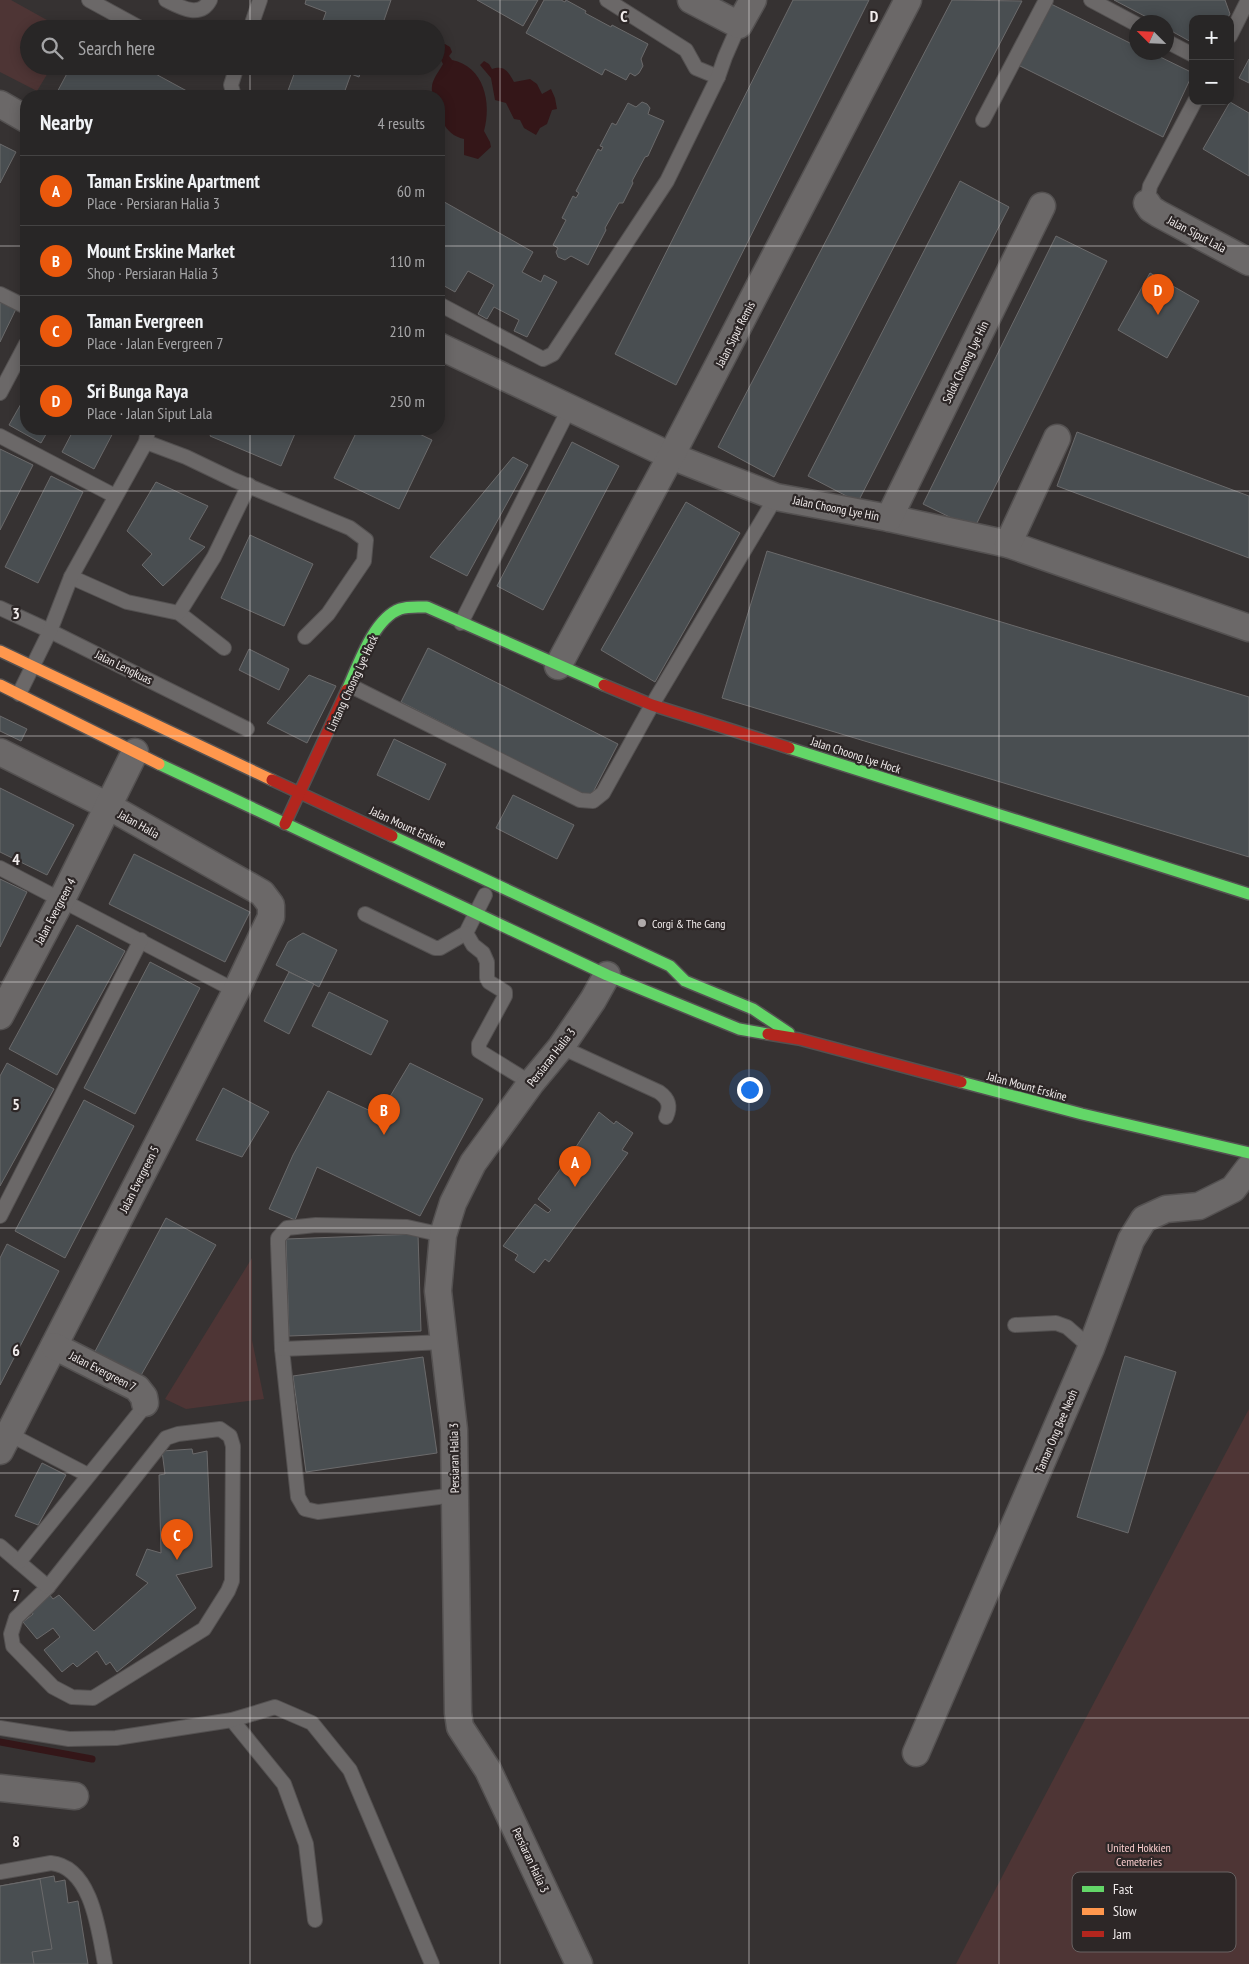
<!DOCTYPE html>
<html lang="en">
<head>
<meta charset="utf-8">
<style>
  :root { --surface:#282626; --page:#302e2e; --text:#f1f3f6; --muted:#a5a5a7; --line:#444343; --accent:#ea580c }
  body { margin:0; font-family:"PT Sans Narrow",sans-serif; background:var(--page); color:var(--text) }
  .controls { position:absolute; right:15px; top:15px; display:grid; overflow:hidden; border-radius:10px; box-shadow:0 2px 12px #0003 }
  .controls button { width:45px; height:45px; display:grid; place-items:center; padding:0; border:0; border-bottom:1px solid var(--line); background:var(--surface); color:var(--text); font:25px sans-serif }
  .compass { position:absolute; left:1129px; top:15px; width:45px; height:45px; border-radius:50%; background:var(--surface); box-shadow:0 2px 12px #0003; rotate:294deg }
  .you { position:absolute; left:749px; top:1089px; width:18px; height:18px; margin:-12px; border:4px solid #fff; border-radius:50%; background:#1a73e8; box-shadow:0 0 0 8px #1a73e833 }
  .badge { display:grid; place-items:center; width:32px; height:32px; border-radius:50%; background:var(--accent); color:#fff; font-size:16px; font-weight:700 }
  .pin { position:absolute; translate:-50% -41px; filter:drop-shadow(0 1px 2px #0008) }
  .pin::after { content:''; position:absolute; top:26px; width:18px; height:15px; background:inherit; clip-path:polygon(0 0,100% 0,50% 100%) }
  .list { margin:0; padding:0; list-style:none }
  h2 { display:flex; justify-content:space-between; align-items:center; height:65px; margin:0; padding:0 20px; font-size:21px }
  h2 small { font-size:16px; font-weight:400; color:var(--muted) }
  .list li { display:grid; grid-template-columns:32px 1fr auto; gap:15px; align-items:center; box-sizing:border-box; height:70px; padding:0 20px; border-top:1px solid var(--line) }
  .list b { display:block; font-size:19px; white-space:nowrap }
  .list p { margin:0; font-size:16px; white-space:nowrap; color:var(--muted) }
  .list em { font-size:16px; font-style:normal; color:var(--muted) }
  .icon { flex:none; width:28px; height:28px; fill:none; stroke:currentColor; stroke-width:2; stroke-linecap:round; stroke-linejoin:round }
  .map { position:relative; flex:none; width:1249px; height:1964px; overflow:hidden }
  .search { position:absolute; background:var(--surface); box-shadow:0 2px 12px #0003; left:20px; top:20px; width:425px; height:55px; display:flex; align-items:center; gap:12px; box-sizing:border-box; padding:0 18px; border-radius:28px; color:var(--muted); font-size:19px }
  .panel { position:absolute; background:var(--surface); box-shadow:0 2px 12px #0003; left:20px; top:90px; width:425px; height:345px; border-radius:20px }
  .map>svg:first-child { display:block }
  .green { fill:#4e3535 }
  .water { fill:#341618 }
  .lines { fill:none; stroke-linecap:round; stroke-linejoin:round }
  .stream { stroke:#341618; stroke-width:7 }
  .building { fill:#494e51; stroke:#6b6a6b }
  .lane-casing { stroke:#545151; stroke-width:16 }
  .street-casing { stroke:#545151; stroke-width:29 }
  .fast-casing { stroke:#545151; stroke-width:14 }
  .slow-casing { stroke:#545151; stroke-width:14 }
  .jam-casing { stroke:#545151; stroke-width:14 }
  .lane { stroke:#6b6868; stroke-width:14 }
  .street { stroke:#6b6868; stroke-width:26 }
  .fast { stroke:#63d668; stroke-width:11 }
  .slow { stroke:#ff974d; stroke-width:11 }
  .jam { stroke:#b3261e; stroke-width:11 }
  .grid { fill:none; stroke:#f1ecec; stroke-width:1; stroke-opacity:0.55 }
  .poi-dot { fill:#b0abab; stroke:#2d2727; stroke-width:2 }
  .labels { text-anchor:middle; dominant-baseline:central; stroke-width:4.5; stroke-linejoin:round; paint-order:stroke }
  .street-label { font-size:12px; fill:#f1ecec; stroke:#2d2727 }
  .poi-label { font-size:12px; fill:#f1ecec; stroke:#2d2727; text-anchor:start }
  .park-label { font-size:12px; fill:#f7cbcb; stroke:#2d2727 }
  .key { fill:#2d2727; stroke:#686262; stroke-width:1 }
  .key-label { font-size:14px; fill:#f1ecec }
  .grid-label { font-size:16px; text-anchor:middle; font-weight:bold; fill:#f1ecec; stroke:#2d2727; stroke-width:4.5; stroke-linejoin:round; paint-order:stroke }
</style>
</head>
<body>
<div class="map">
<svg width="1249" height="1964" viewBox="0 0 1249 1964">
  <rect width="100%" height="100%" fill="#363232"/>
  <g class="green">
    <path d="M0,0h11l52,29h-34v37h23l-15,25 -37,-19z"/>
    <path d="M252,1258v82l12,59 -78,10 -21,-10z"/>
    <path d="M1249,1409v555h-293z"/>
  </g>
  <g class="water">
    <path d="M445,44l5,3 2,5 -3,4 3,4c32,6 40,43 32,71l6,11 1,5 -13,12 -14,-4v-16c-21,-5 -25,-23 -25,-43h-6c-4,-14 4,-21 10,-32l-7,-14 2,-5z"/>
    <path d="M484,61l5,3 3,5c12,-4 16,2 22,13l16,-3 7,5 5,10 9,-5 4,9 2,11 -5,1 -5,14 -7,4 -4,7 -12,-7 -4,-8 -6,-1 -8,-16 -11,-3 -4,-22 -11,-13z"/>
  </g>
  <g class="lines">
    <path class="stream" d="M0,1742l92,17"/>
  </g>
  <g class="building">
    <path d="M306,0h85l-10,29h-61l6,-17 -21,-8z"/>
    <path d="M477,0h61l-15,26z"/>
    <path d="M544,0h17l4,2 1,-2 20,11 -1,2 26,14 1,-2 36,19 -7,15 2,7 -4,7 -4,3 -5,-3 -4,7 -21,-11 -3,6 -76,-42z"/>
    <path d="M793,0h76l-193,385 -61,-31z"/>
    <path d="M952,0l70,1 -248,476 -56,-30z"/>
    <path d="M1114,0h111l5,14 -3,5h-34v24l-27,-15v-6h-10z"/>
    <path d="M1049,3l87,43v6h14l43,21 -30,64 -145,-72z"/>
    <path d="M1249,59v24l-10,-5z"/>
    <path d="M71,66h70l55,30h-141z"/>
    <path d="M297,66h66l-4,11 -8,-3 -8,22h-57z"/>
    <path d="M642,102l5,2 3,4 -2,6 16,7 -16,35 -3,1 -13,24 1,2 -10,20h-4l-14,25 1,2 -18,35 -17,-9 -6,4 -7,-3 -2,-5 2,-4 -5,-3 13,-25 -4,-2 11,-22 3,2 3,-5 -3,-2 22,-42 3,2 2,-4 -3,-1 12,-23 4,2 12,-22 8,4z"/>
    <path d="M1230,102l19,11v63l-46,-27z"/>
    <path d="M0,144l16,8 -16,31z"/>
    <path d="M960,181l49,26 -151,295 -50,-26z"/>
    <path d="M439,199l94,53 -11,20 19,10 3,-7 13,7 -30,55 -13,-6 5,-11 -25,-13 -7,12 -9,-5 16,-29 -26,-14 -13,21 -16,-9z"/>
    <path d="M1056,236l51,25 -133,268 -51,-25z"/>
    <path d="M1150,273l49,28 -32,57 -49,-28z"/>
    <path d="M0,301l16,8 -16,33z"/>
    <path d="M26,395v34h23l-8,14 -32,-18z"/>
    <path d="M74,429h41l-21,40 -32,-17z"/>
    <path d="M213,429h84l-16,37 -71,-30z"/>
    <path d="M358,429h51l23,11 -33,69 -65,-31z"/>
    <path d="M1077,432l172,64v62l-192,-72z"/>
    <path d="M572,442l47,24 -76,144 -46,-24z"/>
    <path d="M0,449l33,16 -33,65z"/>
    <path d="M513,457l15,8 -61,111 -37,-19z"/>
    <path d="M51,476l32,16 -45,91 -33,-16z"/>
    <path d="M156,482l52,24 -19,33 16,8 -42,39 -21,-21 10,-11 -25,-23z"/>
    <path d="M686,502l54,31 -85,149 -54,-32z"/>
    <path d="M250,535l63,29 -29,62 -63,-28z"/>
    <path d="M767,551l482,146v160l-527,-159z"/>
    <path d="M428,648l190,96 -28,54 -189,-96z"/>
    <path d="M249,649l40,20 -10,21 -40,-20z"/>
    <path d="M309,675l27,11 -29,57 -40,-20z"/>
    <path d="M0,716l27,13 -6,12 -21,-10z"/>
    <path d="M394,739l52,25 -17,36 -52,-25z"/>
    <path d="M0,788l74,37 -27,50 -47,-23z"/>
    <path d="M513,795l61,30 -17,34 -61,-31z"/>
    <path d="M134,854l116,58 -25,50 -116,-58z"/>
    <path d="M0,879l27,13 -27,55z"/>
    <path d="M77,925l48,26 -68,124 -48,-26z"/>
    <path d="M303,933l34,17 -18,37 -43,-22 12,-23z"/>
    <path d="M150,962l50,26 -65,126 -51,-26z"/>
    <path d="M289,972l25,12 -25,50 -25,-13z"/>
    <path d="M329,992l59,29 -17,34 -59,-29z"/>
    <path d="M7,1063l47,26 -54,97v-110z"/>
    <path d="M410,1063l73,36 -63,117 -103,-49 -22,53 -26,-11 24,-54 35,-64 51,24z"/>
    <path d="M223,1088l46,24 -27,45 -46,-17z"/>
    <path d="M84,1100l50,26 -69,132 -50,-27z"/>
    <path d="M599,1112l15,12 2,-3 17,12 -11,17 6,3 -79,109 -4,-3 -11,14 -19,-13 3,-5 -15,-9 32,-42 13,9 3,-3 -13,-11 26,-35 13,11 4,-6 -13,-10z"/>
    <path d="M166,1218l50,27 -76,132 -48,-20z"/>
    <path d="M418,1234l3,97 -132,5 -3,-97z"/>
    <path d="M7,1244l52,27 -59,114v-127z"/>
    <path d="M1125,1356l51,16 -48,161 -51,-16z"/>
    <path d="M423,1357l14,96 -131,19 -13,-96z"/>
    <path d="M192,1449l1,5 14,-3 5,116 -36,8 20,33 -79,64 -7,-10 -4,3 -9,-14 -20,16 -4,-4 -11,9 -18,-22 16,-13 -7,-9 -16,11 -14,-17 10,-8 -2,-5 18,-15 4,5 6,-4 35,36 54,-48 -12,-8 11,-26 14,4 -2,-78 6,-1 -3,-23z"/>
    <path d="M42,1463l24,12 -28,50 -23,-9z"/>
    <path d="M54,1876l1,6 10,-2 3,23 10,-2 10,63h-88v-78z"/>
    <path d="M40,1879l12,70 -20,3 2,12h-34v-78z"/>
  </g>
  <g class="lines">
    <defs>
      <g id="lane">
        <path d="M89,0l53,29"/>
        <path d="M166,0c14,7 34,19 44,0"/>
        <path d="M607,0l79,50 10,18 22,9"/>
        <path d="M1091,0l45,24"/>
        <path d="M250,29l10,-29"/>
        <path d="M1230,36l18,-36"/>
        <path d="M1166,41l27,14"/>
        <path d="M234,96l-3,-11 6,-19"/>
        <path d="M983,120l63,-120"/>
        <path d="M1147,203l3,-17 45,-85"/>
        <path d="M0,294l26,13"/>
        <path d="M439,304l104,55 10,-5 114,-173 51,-104 7,-20 14,-32"/>
        <path d="M0,393l26,-49"/>
        <path d="M0,436l115,60"/>
        <path d="M146,442l40,15 48,23 116,48 16,12 -2,21 -36,53 -23,23"/>
        <path d="M71,577l56,25 52,11 45,35"/>
        <path d="M0,608l50,23 197,98"/>
        <path d="M179,613l35,-56 35,-72"/>
        <path d="M461,623l108,-214"/>
        <path d="M351,686l229,114 13,1 10,-8 49,-88 124,-208"/>
        <path d="M19,694l31,-63 21,-54 75,-135 2,-13"/>
        <path d="M0,868l236,123"/>
        <path d="M365,914l70,34h5l26,-15 19,-38"/>
        <path d="M466,933l7,12 10,8 4,9v16l2,4 16,10v4l-26,48v7l52,32"/>
        <path d="M561,1047l98,45c10,7 12,14 7,25"/>
        <path d="M0,1216l141,-276"/>
        <path d="M443,1235l-36,-8 -91,-2 -29,3 -9,10v6l4,105 16,148 7,12 13,3 137,-17"/>
        <path d="M1015,1325l41,-2 11,4 24,21"/>
        <path d="M282,1349l163,-7"/>
        <path d="M220,1429l10,7 3,10 -1,135 -4,10 -24,38 -111,69 -21,-1 -19,-10 -40,-41 -2,-12 5,-16 32,-31 118,-149 12,-4z"/>
        <path d="M9,1434l79,41"/>
        <path d="M0,1546l48,41"/>
        <path d="M19,1562l121,-150 5,-9"/>
        <path d="M232,1720l52,64 22,60 9,76"/>
        <path d="M0,1728l69,11 47,-1 116,-18 43,-13 37,16 38,47 82,194"/>
        <path d="M0,1872l51,-9c41,4 48,69 54,101"/>
      </g>
      <g id="street">
        <path d="M691,0l48,25 14,-25"/>
        <path d="M0,104l26,15"/>
        <path d="M1147,203l4,6 8,5 90,48"/>
        <path d="M439,346l232,110 105,41 113,21 119,26 241,84"/>
        <path d="M889,518l153,-312"/>
        <path d="M1008,544l49,-106"/>
        <path d="M558,666l113,-210 237,-456"/>
        <path d="M0,752l108,54 154,87 9,12v12l-35,74 -236,460"/>
        <path d="M0,1016l62,-117 73,-147"/>
        <path d="M54,1346l83,42 7,9 1,6"/>
        <path d="M916,1753l175,-405 40,-108 13,-21 22,-10 33,-3 34,-17 16,-21"/>
        <path d="M0,1788l75,8"/>
        <path d="M579,1964l-91,-194 -28,-43 -2,-14 -4,-283 -16,-139 5,-56 10,-32 20,-40 58,-80 30,-36 32,-47 14,-25"/>
      </g>
      <g id="fast">
        <path d="M347,690c11,-24 26,-71 53,-81 8,-3 18,-2 27,-2l177,78"/>
        <path d="M789,748l460,146"/>
        <path d="M159,764l448,211 132,54 29,5"/>
        <path d="M392,836l278,130 15,15 68,28 36,24"/>
        <path d="M961,1082l121,32 167,39"/>
      </g>
      <g id="slow">
        <path d="M0,651l272,129"/>
        <path d="M0,685l159,79"/>
      </g>
      <g id="jam">
        <path d="M604,685l48,20 137,43"/>
        <path d="M272,780l120,56"/>
        <path d="M285,824l62,-134"/>
        <path d="M768,1034l31,5 162,43"/>
      </g>
    </defs>
    <use href="#lane" class="lane-casing"/>
    <use href="#street" class="street-casing"/>
    <use href="#fast" class="fast-casing"/>
    <use href="#slow" class="slow-casing"/>
    <use href="#jam" class="jam-casing"/>
    <use href="#lane" class="lane"/>
    <use href="#street" class="street"/>
    <use href="#fast" class="fast"/>
    <use href="#slow" class="slow"/>
    <use href="#jam" class="jam"/>
  </g>
  <path class="grid" d="M250,0v29M500,0v1964M749,0v1964M999,0v1964M250,66v30M0,246h26M439,246h810M250,429v1535M0,491h1249M0,736h1249M0,982h1249M0,1228h1249M0,1473h1249M0,1718h1249"/>
  <circle class="poi-dot" cx="642" cy="923" r="5"/>
  <g class="labels">
    <g class="street-label">
      <text transform="translate(1197 234) rotate(28)">Jalan Siput Lala</text>
      <text transform="translate(735 334) rotate(-63)">Jalan Siput Remis</text>
      <text transform="translate(965 362) rotate(-64)">Solok Choong Lye Hin</text>
      <text transform="translate(836 508) rotate(11)">Jalan Choong Lye Hin</text>
      <text transform="translate(124 667) rotate(26)">Jalan Lengkuas</text>
      <text transform="translate(352 683) rotate(-65)">Lintang Choong Lye Hock</text>
      <text transform="translate(856 755) rotate(18)">Jalan Choong Lye Hock</text>
      <text transform="translate(139 824) rotate(29)">Jalan Halia</text>
      <text transform="translate(408 827) rotate(25)">Jalan Mount Erskine</text>
      <text transform="translate(55 911) rotate(-62)">Jalan Evergreen 4</text>
      <text transform="translate(551 1057) rotate(-52)">Persiaran Halia 3</text>
      <text transform="translate(1027 1086) rotate(15)">Jalan Mount Erskine</text>
      <text transform="translate(139 1179) rotate(-63)">Jalan Evergreen 5</text>
      <text transform="translate(103 1371) rotate(27)">Jalan Evergreen 7</text>
      <text transform="translate(1056 1431) rotate(-67)">Taman Ong Bee Neoh</text>
      <text transform="translate(454 1458) rotate(-91)">Persiaran Halia 3</text>
      <text transform="translate(531 1860) rotate(65)">Persiaran Halia 3</text>
    </g>
    <g class="poi-label">
      <text x="652" y="923">Corgi &amp; The Gang</text>
    </g>
    <g class="park-label">
      <text x="1139" y="1847">United Hokkien<tspan x="1139" dy="14">Cemeteries</tspan></text>
    </g>
  </g>
  <rect x="1072" y="1872" width="164" height="80" rx="8" class="key"/>
  <rect x="1082" y="1886" width="22" height="6" fill="#63d668"/>
  <rect x="1082" y="1908" width="22" height="7" fill="#ff974d"/>
  <rect x="1082" y="1931" width="22" height="6" fill="#b3261e"/>
  <g class="key-label">
    <text x="1113" y="1894">Fast</text>
    <text x="1113" y="1916">Slow</text>
    <text x="1113" y="1939">Jam</text>
  </g>
  <g class="grid-label">
    <text x="624" y="22">C</text>
    <text x="874" y="22">D</text>
    <text x="16" y="619">3</text>
    <text x="16" y="865">4</text>
    <text x="16" y="1110">5</text>
    <text x="16" y="1356">6</text>
    <text x="16" y="1601">7</text>
    <text x="16" y="1847">8</text>
  </g>
</svg>
<div class="controls">
<button>+</button>
<button>−</button>
</div>
<svg class="compass" viewBox="-18 -18 36 36"><path d="M0-13l5 13h-10z" fill="#e53935"/><path d="M0 13l5-13h-10z" fill="#a5a5a7"/></svg>
<div class="you"></div>
<div class="pin badge" style="left:575px;top:1187px">A</div>
<div class="pin badge" style="left:384px;top:1135px">B</div>
<div class="pin badge" style="left:177px;top:1560px">C</div>
<div class="pin badge" style="left:1158px;top:315px">D</div>
<div class="search"><svg class="icon" aria-label="search" viewBox="0 0 24 24"><circle cx="10" cy="10" r="6"/><path d="M15 15l6 6"/></svg>Search here</div>
<section class="panel">
<h2>Nearby<small>4 results</small></h2>
<ul class="list">
<li><span class="badge">A</span><div><b>Taman Erskine Apartment</b><p>Place · Persiaran Halia 3</p></div><em>60 m</em></li>
<li><span class="badge">B</span><div><b>Mount Erskine Market</b><p>Shop · Persiaran Halia 3</p></div><em>110 m</em></li>
<li><span class="badge">C</span><div><b>Taman Evergreen</b><p>Place · Jalan Evergreen 7</p></div><em>210 m</em></li>
<li><span class="badge">D</span><div><b>Sri Bunga Raya</b><p>Place · Jalan Siput Lala</p></div><em>250 m</em></li>
</ul>
</section>
</div>
</body>
</html>
